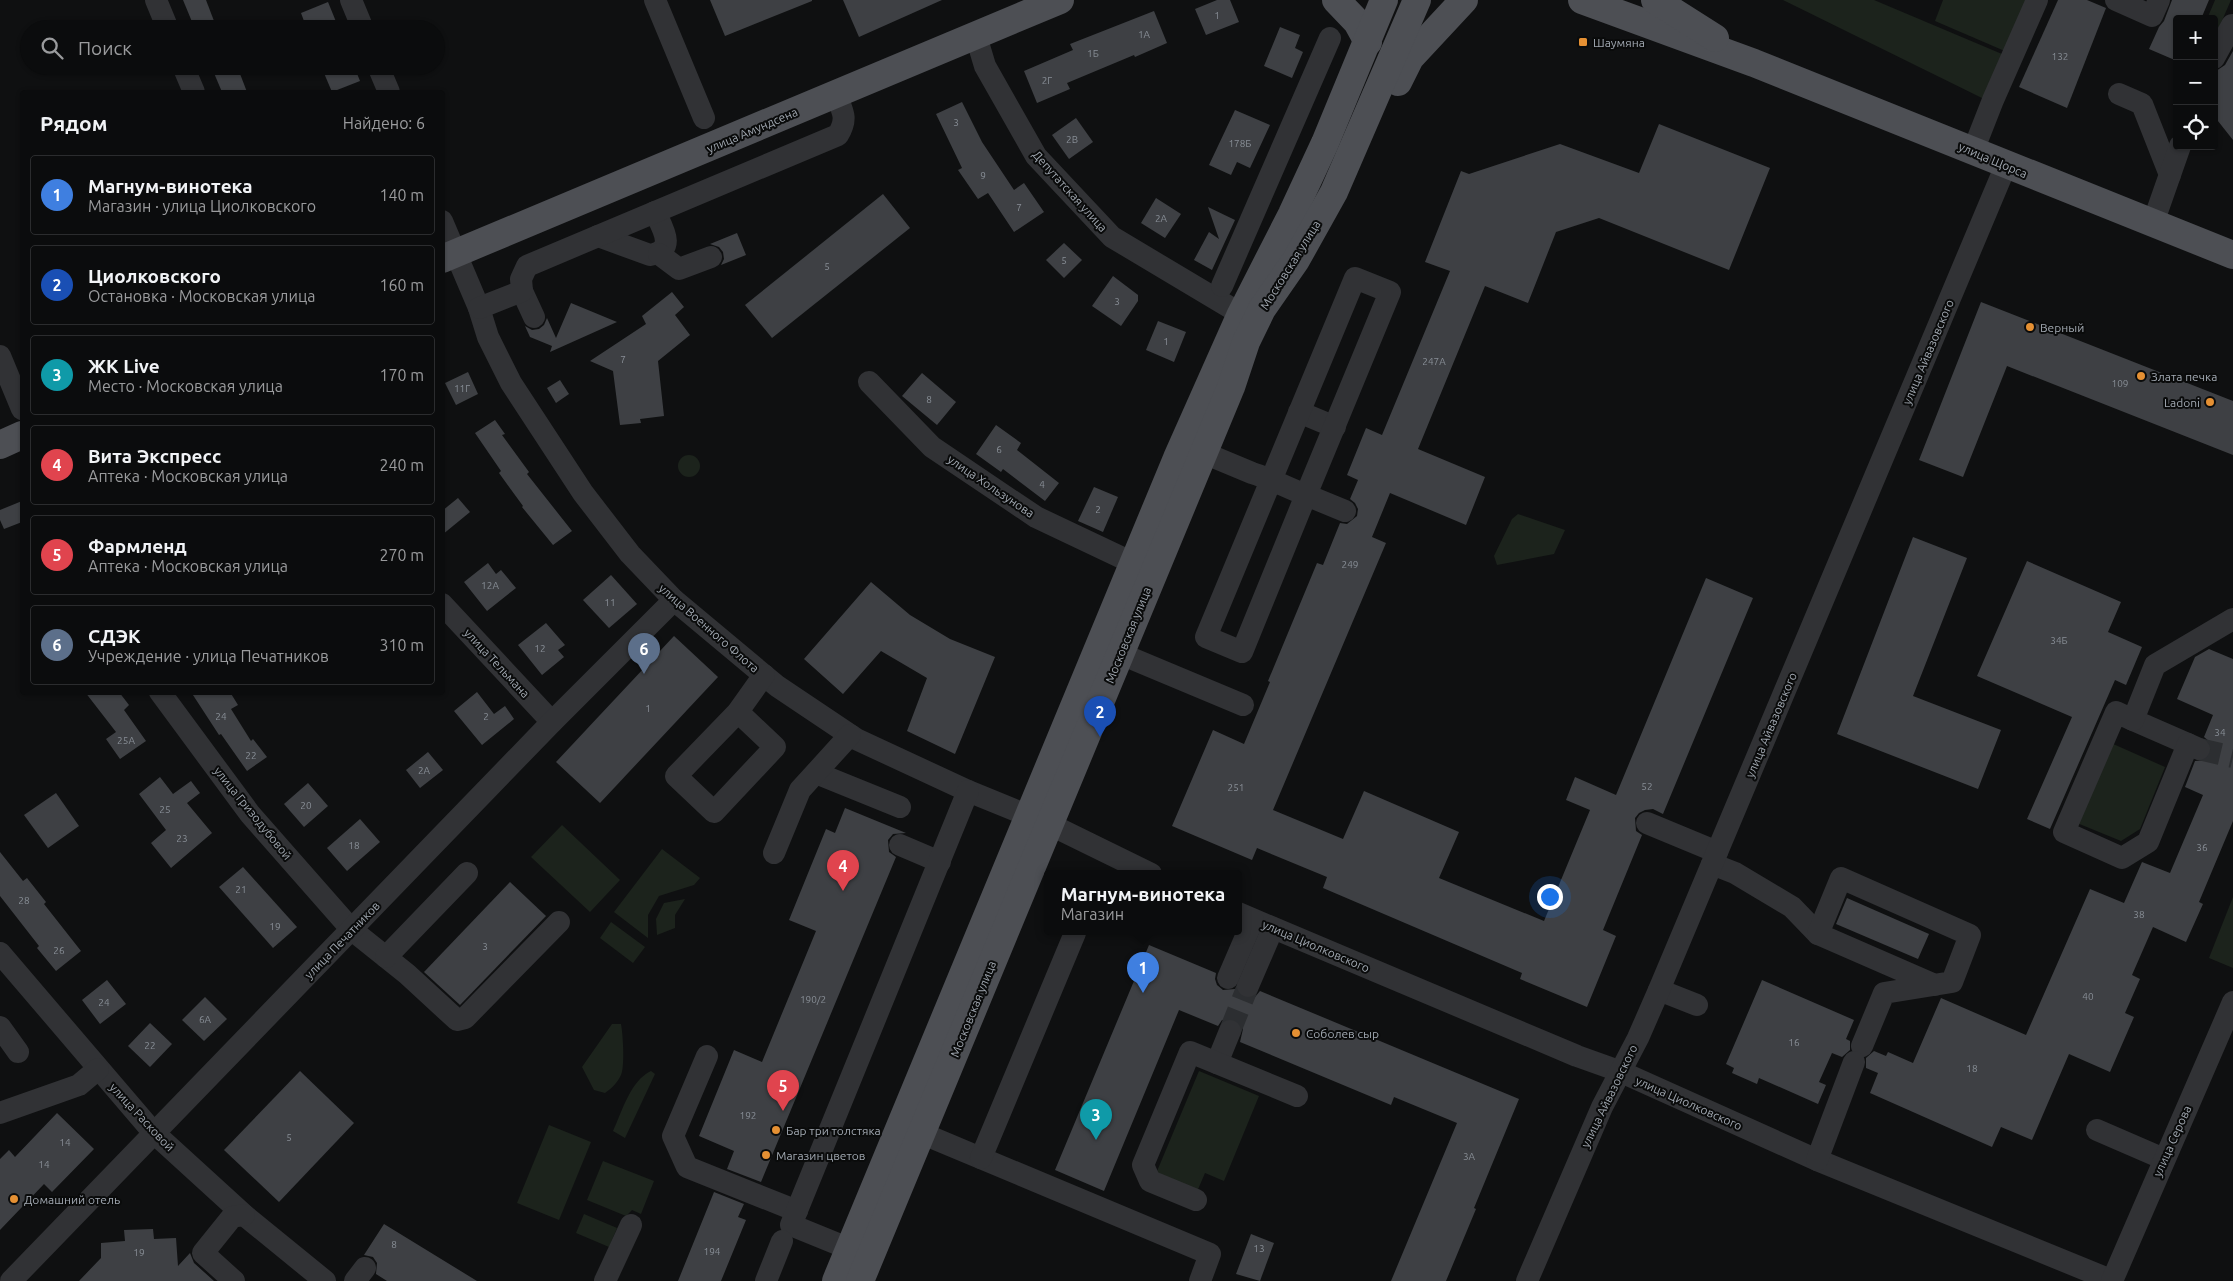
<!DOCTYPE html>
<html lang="ru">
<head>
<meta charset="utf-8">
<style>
  :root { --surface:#0b0c0d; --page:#141516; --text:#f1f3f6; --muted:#9a9b9d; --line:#2b2c2e; --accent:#e59033 }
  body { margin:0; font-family:Ubuntu,sans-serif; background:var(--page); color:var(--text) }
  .controls { position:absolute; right:15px; top:15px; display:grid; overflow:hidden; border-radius:5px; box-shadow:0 1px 4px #0004 }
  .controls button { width:45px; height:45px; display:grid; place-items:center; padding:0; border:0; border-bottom:1px solid var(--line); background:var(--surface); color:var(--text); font:25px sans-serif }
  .you { position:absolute; left:1549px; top:896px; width:18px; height:18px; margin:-12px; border:4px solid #fff; border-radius:50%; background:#1a73e8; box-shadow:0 0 0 8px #1a73e833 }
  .badge { display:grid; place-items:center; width:32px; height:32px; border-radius:50%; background:var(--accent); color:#fff; font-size:16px; font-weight:700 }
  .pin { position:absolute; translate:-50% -41px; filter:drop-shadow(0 1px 2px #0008) }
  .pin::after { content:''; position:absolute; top:26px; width:18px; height:15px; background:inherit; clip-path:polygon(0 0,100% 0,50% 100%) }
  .popup { position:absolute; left:1044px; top:870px; width:198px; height:65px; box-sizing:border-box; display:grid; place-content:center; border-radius:5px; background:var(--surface); filter:drop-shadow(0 1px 4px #0005); font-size:16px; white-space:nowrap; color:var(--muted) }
  .popup b { font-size:19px; color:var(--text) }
  .popup::after { content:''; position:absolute; left:50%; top:100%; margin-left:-10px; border:10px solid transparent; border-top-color:var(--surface) }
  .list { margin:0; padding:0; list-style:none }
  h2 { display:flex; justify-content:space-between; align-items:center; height:65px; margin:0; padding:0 20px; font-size:21px }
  h2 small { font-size:16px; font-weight:400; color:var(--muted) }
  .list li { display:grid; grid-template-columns:32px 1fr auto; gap:15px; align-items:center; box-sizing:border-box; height:80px; margin:0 10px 10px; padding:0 10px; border:1px solid var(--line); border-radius:5px }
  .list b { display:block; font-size:19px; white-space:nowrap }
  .list p { margin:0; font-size:16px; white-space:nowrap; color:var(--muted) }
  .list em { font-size:16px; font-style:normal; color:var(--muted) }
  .icon { flex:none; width:28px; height:28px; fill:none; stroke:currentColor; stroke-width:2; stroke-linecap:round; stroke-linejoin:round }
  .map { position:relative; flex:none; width:2233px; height:1281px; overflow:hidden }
  .search { position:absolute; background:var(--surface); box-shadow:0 1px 4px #0004; left:20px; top:20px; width:425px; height:55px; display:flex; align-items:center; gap:12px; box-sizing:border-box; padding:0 18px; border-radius:28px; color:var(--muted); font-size:19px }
  .panel { position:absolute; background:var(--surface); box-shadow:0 1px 4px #0004; left:20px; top:90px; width:425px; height:605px; border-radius:5px }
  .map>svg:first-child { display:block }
  .green { fill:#1c231c }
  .building { fill:#3e4044 }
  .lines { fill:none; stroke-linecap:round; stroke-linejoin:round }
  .minor-tunnel { stroke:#2c2e31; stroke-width:22; stroke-dasharray:22 11; stroke-linecap:butt }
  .minor { stroke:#313235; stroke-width:22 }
  .major { stroke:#4d4f54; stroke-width:28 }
  .poi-dot { fill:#e59033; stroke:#0a0b0b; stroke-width:2 }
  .labels { text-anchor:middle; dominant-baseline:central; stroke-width:4; stroke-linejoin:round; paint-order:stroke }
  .number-label { font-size:10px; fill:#888e96 }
  .poi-label { font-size:12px; fill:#a1a8b1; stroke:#0a0b0b; text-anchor:start }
  .street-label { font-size:12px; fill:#a1a8b1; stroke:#0a0b0b }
</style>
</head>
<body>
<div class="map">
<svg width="2233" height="1281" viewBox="0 0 2233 1281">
  <rect width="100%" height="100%" fill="#0f1011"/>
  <g class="green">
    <path d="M1783,0h91l128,54 -18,45z"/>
    <path d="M1943,0h88l-24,52 -72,-31z"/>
    <path d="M2215,0h16l-17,39v-20h-7z"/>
    <circle cx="689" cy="466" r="11"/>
    <path d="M1518,514l47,16 -11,24 -57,11 -3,-9 18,-37z"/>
    <path d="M2111,743l54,24 -25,62 -19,12 -44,-18z"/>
    <path d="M562,825l58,55 -30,32 -59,-55z"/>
    <path d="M662,849l38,29 -6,7 -35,11 -11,19v23l-34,-26z"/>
    <path d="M2233,897v71l-24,-10z"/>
    <path d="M685,899l-10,16v13l-18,7 -1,-16 8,-16z"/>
    <path d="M611,922l34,25 -12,16 -33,-25z"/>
    <path d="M612,1024h9c2,10 4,43 0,51 -3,7 -10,14 -16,18l-11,-3 -12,-23z"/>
    <path d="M651,1071l4,3 -30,64 -12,-7c9,-19 17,-50 38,-60z"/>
    <path d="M1199,1071l60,25 -35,85 -19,-8 -9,21 -41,-18z"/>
    <path d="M549,1125l42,17 -32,78 -42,-17z"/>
    <path d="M603,1161l51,20 -13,33 -9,-4 -6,6 -39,-16z"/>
    <path d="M584,1214l33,14 -8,19 -33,-14z"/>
  </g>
  <g class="building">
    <path d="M183,0h23l8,21 -19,8z"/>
    <path d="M710,0h102v1l-87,35z"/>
    <path d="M843,0h99l-83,37z"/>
    <path d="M1217,0h13l9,22 -33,13 -11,-26z"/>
    <path d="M2058,0h29l19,8 -39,100 -48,-21z"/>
    <path d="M2172,0h37l-8,19h-24v42l-28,-12 10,-22 5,-6z"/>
    <path d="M328,2l11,27h-32l-6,-16z"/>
    <path d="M1154,11l13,32 -32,14 -1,-2 -67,28 3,6 -33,14 -13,-32 49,-21 -3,-6z"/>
    <path d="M1280,27l20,8 -5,13 8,4 -11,26 -28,-12z"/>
    <path d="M2233,51v89l-19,-24v-42l2,-3 9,-6z"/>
    <path d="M211,66h26l10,26h-25z"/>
    <path d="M321,66h33l6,15 -28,11z"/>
    <path d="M962,102l20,40 32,48 10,-7 20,29 -30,20 -26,-39 -10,6 -20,-29 4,-2 -26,-54z"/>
    <path d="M1235,110l35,15 -20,43 -13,-6 -6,13 -22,-10z"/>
    <path d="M1076,118l17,24 -24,17 -17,-24z"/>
    <path d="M1659,124l111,44 -41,102 -130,-52 -43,14 -28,71 -43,-17 -67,163 67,28 -19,48 -76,-32 -18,44 14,6 -113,267 70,29 21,-48 95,41 -20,46 105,43 46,-111 -24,-10 9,-23 41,18 90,-217 47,20 -90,216 -10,-5 -8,1 -6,3 -4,5 1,13 6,4 -39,95 13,6 -29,71 -67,-28 2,-6 -199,-85 4,-11 -70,-29 -5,12 -80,-34 41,-96 31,14 26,-62 -2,-1 49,-118 6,2 17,-42 7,1 10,-8 1,-7 -3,-6 -5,-4 8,-19 -11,-5 19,-47 16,7 68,-164 -25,-9 36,-91 8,3 91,-30 79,29z"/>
    <path d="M883,194l27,34 -138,110 -27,-33z"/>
    <path d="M1156,198l25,16 -16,24 -24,-15z"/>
    <path d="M1208,207l27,13 -23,50 -18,-10 15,-28 10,7z"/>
    <path d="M737,233l9,22 -25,10 3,-6 -1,-7 -4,-5 -9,-3z"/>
    <path d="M1064,243l18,17 -18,18 -18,-18z"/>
    <path d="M1113,276l25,19v6l-17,25 -29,-20z"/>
    <path d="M672,292l12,15 -9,8 15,20 -32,26 6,55 -24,3 1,4 -21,2 -7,-54 -23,-10 56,-37 -4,-8z"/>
    <path d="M1981,302l252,99v54l-226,-89 -44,111 -44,-17z"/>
    <path d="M571,303l46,19 -67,30 2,-6 -22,-9 -5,-11 7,4 7,-1 5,-4 3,-7 9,20z"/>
    <path d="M1158,321l28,11 -12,30 -28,-12z"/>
    <path d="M468,372l10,22 -22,11 -11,-22z"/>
    <path d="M922,373l34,29 -19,23 -35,-29z"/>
    <path d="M560,380l9,14 -13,9 -9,-15z"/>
    <path d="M495,420l10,14 -3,1 27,37 -2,2 45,57 -19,14 -31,-38 1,-1 -24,-33 2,-2 -26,-38z"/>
    <path d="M996,425l25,18 -4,7 42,33 -14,18 -42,-32 -2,3 -25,-18z"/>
    <path d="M1094,487l24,10 -15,35 -25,-11z"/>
    <path d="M458,498l12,14 -28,23v-24z"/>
    <path d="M22,501v21l-18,7 -4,-9v-10z"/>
    <path d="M1913,537l54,21 -54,138 88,34 -23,59 -141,-55z"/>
    <path d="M2027,561l94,41 -13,30 34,15 -16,38 -11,-5 -65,149 -23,-10 45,-102 -95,-41z"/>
    <path d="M488,563l8,11 5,-4 15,18 -29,23 -23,-29z"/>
    <path d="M611,575l26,29 -28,24 -26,-28z"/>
    <path d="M871,582l39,33 40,24 45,18 -40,97 -48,-23 20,-53 -46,-27 -38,43 -39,-35z"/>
    <path d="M546,623l19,22 -7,5 6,7 -22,18 -24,-30z"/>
    <path d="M674,636l44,41 -118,126 -44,-41z"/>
    <path d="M2209,649l24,10v162l-34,81 4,2 -17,38 -33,-15 -21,48 8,4 -15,34 9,4 -24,55 -41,-18 -37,86 -31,-13 -9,20 -122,-54 8,-20 -12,-5v-10l8,-7 12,5 2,-4 25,11 28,-65 85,37 64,-146 34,14 18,-41 28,11 33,-78 -18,-8 10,-26 11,-1 5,-6 -1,-12 -6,-5 9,-22 -36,-16 18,-42z"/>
    <path d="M85,692h34l10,13 -5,5 22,31 -26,18 -14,-20 10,-7z"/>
    <path d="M191,692h39l8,13 -7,4 20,32 2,-2 14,18 -20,14 -26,-37 -2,1z"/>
    <path d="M477,692l17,22 11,-8 9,13 -32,26 -28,-34z"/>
    <path d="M428,752l15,18 -23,18 -14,-18z"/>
    <path d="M160,777l13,17 18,-13 9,12 -13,10 25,30 -41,35 -20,-25 15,-13 -27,-36z"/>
    <path d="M308,783l20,23 -24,21 -20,-23z"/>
    <path d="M56,793l23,33 -31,22 -24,-33z"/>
    <path d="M845,808l61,25 -13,1 -5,6 1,12 7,5 -135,325 -34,-13 7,-18 -35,-15 35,-86 28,12 54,-131 -27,-11 37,-91 9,4z"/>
    <path d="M360,819l20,23 -33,29 -20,-23z"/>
    <path d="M0,852l23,29 4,-3 19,24 -2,2 37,47 -25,20 -19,-23 2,-2 -39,-50z"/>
    <path d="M243,867l54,60 -24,21 -54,-61z"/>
    <path d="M510,882l36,34 -86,89 -36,-33z"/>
    <path d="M1847,898l82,36 -11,25 -82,-35z"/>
    <path d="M1149,945l67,28 -1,6 2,6 6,5 12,-1 7,9 7,1 6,-2 5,-6 259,108 -45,109 2,1 -30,72h-55l66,-158 -63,-26 -3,8 -151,-63 3,-13 -3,-6 -6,-4 -12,1 -4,6 -39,-16 -75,181 -49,-21z"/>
    <path d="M107,980l19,24 -26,20 -18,-24z"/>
    <path d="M1762,980l92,40 -8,19 4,2v9l-8,7 -10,-4 -13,29 7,3 -8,19 -59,-26 -2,6 -25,-11 2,-5 -8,-4z"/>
    <path d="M205,997l22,22 -23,22 -22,-21z"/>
    <path d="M150,1023l22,21 -22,23 -22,-21z"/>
    <path d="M300,1071l54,52 -75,79 -55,-52z"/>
    <path d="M57,1113l37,36 -42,43 -8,-8 -44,46v-71l9,-9 6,7z"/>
    <path d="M714,1192l30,12 -6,13 8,3 -25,61h-43z"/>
    <path d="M384,1224l93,57h-90l-11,-7 1,-11 -4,-6 -9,-2z"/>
    <path d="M153,1229l1,10 22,-1 2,28 12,-13 4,10 20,18h-135l22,-23v-15l24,-2 -1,-11z"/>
    <path d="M1251,1234l23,9 -14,38 -24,-7z"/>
  </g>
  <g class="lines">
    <g class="minor-tunnel">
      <path d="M2199,749l34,8"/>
      <path d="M1230,1031l18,-45"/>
    </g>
    <g class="minor">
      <path d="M156,0l12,29"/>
      <path d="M351,0l12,29"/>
      <path d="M655,0l49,118"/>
      <path d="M2116,0l36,16 7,-16"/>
      <path d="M976,36l9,30 51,90 76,81 129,77"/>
      <path d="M2214,58l18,-33"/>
      <path d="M183,66l11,26"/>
      <path d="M378,66l11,26"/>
      <path d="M2119,94l23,10 28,71"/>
      <path d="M1973,151l20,-51 44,-100"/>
      <path d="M442,221l37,87 9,29 23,46 72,110 47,61 44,46 103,86 79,53 112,52 81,33 102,50"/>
      <path d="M2153,223l27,-77"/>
      <path d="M598,236l52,19c27,-5 13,-26 5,-43"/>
      <path d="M659,254l20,15 32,-12"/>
      <path d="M1222,286l108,-248"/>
      <path d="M522,291l12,26"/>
      <path d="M479,308l43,-17 -1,-12 6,-13 311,-131c10,-17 5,-23 -2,-40"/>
      <path d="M0,356l22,53"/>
      <path d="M869,382l63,65 104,70 97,46"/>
      <path d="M1299,412l36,15"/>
      <path d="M1204,453l48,20c19,6 36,15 54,22l-64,157 -36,-15 149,-359 35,14 -84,203 39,16"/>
      <path d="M442,604l110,118"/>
      <path d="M1121,654l122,51"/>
      <path d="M160,692l90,122 102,116 55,44 50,46 8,-2 94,-96"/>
      <path d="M738,712l37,35 -61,65 -38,-36 61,-63 27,-38"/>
      <path d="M2133,720l55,24"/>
      <path d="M2199,749l-11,-5 -40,98 -26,16 -58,-26 52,-120 17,8 22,-55 78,-46"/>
      <path d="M816,773l84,34"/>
      <path d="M1647,823l70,29"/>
      <path d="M900,845l40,17"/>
      <path d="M774,853l26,-63 50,-55"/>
      <path d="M1712,864l23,9 57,34 26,27"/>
      <path d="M1238,913l339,143 42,15 198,89 296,121"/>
      <path d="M0,953l153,179 91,83 81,66"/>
      <path d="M386,957l81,-84"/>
      <path d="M1228,978l25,-58"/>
      <path d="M1248,986l25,-58"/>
      <path d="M1659,990l38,15"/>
      <path d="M0,1027l18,25"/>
      <path d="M1862,1046l22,-53 68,-11 18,-47 -129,-57 -23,56 117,51"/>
      <path d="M707,1056l-34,80 14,31 110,44"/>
      <path d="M1217,1063l13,-32"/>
      <path d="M0,1113l79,-28 19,-16"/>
      <path d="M2097,1130l67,29"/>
      <path d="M921,1133l289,121 -10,27"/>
      <path d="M981,1158l94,-225"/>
      <path d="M1817,1160l37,-98"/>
      <path d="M1196,1200l-46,-19 -7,-16 47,-113 107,44"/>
      <path d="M850,1249l-59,-24 177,-434"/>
      <path d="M11,1281l541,-559 122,-122"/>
      <path d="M234,1281l-31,-28 29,-36 12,-2"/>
      <path d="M355,1281l10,-13"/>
      <path d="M605,1281l26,-56"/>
      <path d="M766,1281l16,-40"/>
      <path d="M1527,1281l75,-174 36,-69 21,-48 347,-825"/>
      <path d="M2112,1281l121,-279"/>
    </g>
    <g class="major">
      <path d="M1336,0l21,22 11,20"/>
      <path d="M1582,0l172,63 479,192"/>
      <path d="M1655,0l60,38"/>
      <path d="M1398,82l12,-24 54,-58"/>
      <path d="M442,259l618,-259"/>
      <path d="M0,445l22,-10"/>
      <path d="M836,1281l341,-823 64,-144 51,-100 33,-71 59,-143"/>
      <path d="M860,1281l371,-894 15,-45 16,-33 34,-49 38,-68 83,-192"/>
    </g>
  </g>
  <g class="poi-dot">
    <rect x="1578" y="37" width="10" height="10" rx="2.5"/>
    <circle cx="2030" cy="327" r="5"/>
    <circle cx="2141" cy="376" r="5"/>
    <circle cx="2210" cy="402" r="5"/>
    <circle cx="1296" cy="1033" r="5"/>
    <circle cx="776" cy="1130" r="5"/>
    <circle cx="766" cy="1155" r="5"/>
    <circle cx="14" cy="1199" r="5"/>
  </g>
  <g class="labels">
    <g class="number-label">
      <text x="1217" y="15">1</text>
      <text x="1144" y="34">1А</text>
      <text x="1093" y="53">1Б</text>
      <text x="2060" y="56">132</text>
      <text x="1047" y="80">2Г</text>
      <text x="956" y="122">3</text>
      <text x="1072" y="139">2В</text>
      <text x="1240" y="143">178Б</text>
      <text x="983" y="175">9</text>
      <text x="1019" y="207">7</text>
      <text x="1161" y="218">2А</text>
      <text x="1064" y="260">5</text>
      <text x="827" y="266">5</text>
      <text x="1117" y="301">3</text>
      <text x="1166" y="341">1</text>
      <text x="623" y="359">7</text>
      <text x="1434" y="361">247А</text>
      <text x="2120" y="383">109</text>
      <text x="462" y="388">11Г</text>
      <text x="929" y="399">8</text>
      <text x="999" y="449">6</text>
      <text x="1042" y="484">4</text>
      <text x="1098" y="509">2</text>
      <text x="1350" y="564">249</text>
      <text x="490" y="585">12А</text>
      <text x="610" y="602">11</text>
      <text x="2059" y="640">34Б</text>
      <text x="540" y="648">12</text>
      <text x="648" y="708">1</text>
      <text x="221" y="716">24</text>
      <text x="486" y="716">2</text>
      <text x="2220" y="732">34</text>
      <text x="126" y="740">25А</text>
      <text x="251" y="755">22</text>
      <text x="424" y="770">2А</text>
      <text x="1647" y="786">52</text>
      <text x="1236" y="787">251</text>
      <text x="306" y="805">20</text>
      <text x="165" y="809">25</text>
      <text x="182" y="838">23</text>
      <text x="354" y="845">18</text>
      <text x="2202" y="847">36</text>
      <text x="241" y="889">21</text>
      <text x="24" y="900">28</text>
      <text x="2139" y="914">38</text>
      <text x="275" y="926">19</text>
      <text x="485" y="946">3</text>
      <text x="59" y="950">26</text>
      <text x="2088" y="996">40</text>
      <text x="813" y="999">190/2</text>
      <text x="104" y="1002">24</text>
      <text x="205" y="1019">6А</text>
      <text x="1794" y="1042">16</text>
      <text x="150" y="1045">22</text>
      <text x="1972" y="1068">18</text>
      <text x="748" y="1115">192</text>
      <text x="289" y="1137">5</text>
      <text x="65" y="1142">14</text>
      <text x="1469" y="1156">3А</text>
      <text x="44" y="1164">14</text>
      <text x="394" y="1244">8</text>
      <text x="1259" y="1248">13</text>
      <text x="712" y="1251">194</text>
      <text x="139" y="1252">19</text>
    </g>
    <g class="poi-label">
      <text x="1593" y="42">Шаумяна</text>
      <text x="2040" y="327">Верный</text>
      <text x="2151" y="376">Злата печка</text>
      <text x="2200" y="402" text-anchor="end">Ladoni</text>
      <text x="1306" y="1033">Соболев сыр</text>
      <text x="786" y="1130">Бар три толстяка</text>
      <text x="776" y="1155">Магазин цветов</text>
      <text x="24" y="1199">Домашний отель</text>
    </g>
    <g class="street-label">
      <text transform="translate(752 130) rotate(-23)">улица Амундсена</text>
      <text transform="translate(1993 160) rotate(23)">улица Щорса</text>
      <text transform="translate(1070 191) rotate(48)">Депутатская улица</text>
      <text transform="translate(1290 265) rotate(-58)">Московская улица</text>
      <text transform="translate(1928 352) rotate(-67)">улица Айвазовского</text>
      <text transform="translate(991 486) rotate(34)">улица Хользунова</text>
      <text transform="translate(709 628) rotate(41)">улица Военного Флота</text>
      <text transform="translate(1128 635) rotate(-68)">Московская улица</text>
      <text transform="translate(497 663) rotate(47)">улица Тельмана</text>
      <text transform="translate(1771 725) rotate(-67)">улица Айвазовского</text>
      <text transform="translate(253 813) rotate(51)">улица Гризодубовой</text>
      <text transform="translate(342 940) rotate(-46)">улица Печатников</text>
      <text transform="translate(1316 946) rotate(23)">улица Циолковского</text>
      <text transform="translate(973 1009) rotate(-68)">Московская улица</text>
      <text transform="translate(1609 1096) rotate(-64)">улица Айвазовского</text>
      <text transform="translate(1689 1103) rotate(24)">улица Циолковского</text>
      <text transform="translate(142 1117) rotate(47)">улица Расковой</text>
      <text transform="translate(2172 1141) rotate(-66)">улица Серова</text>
    </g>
  </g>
</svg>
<div class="controls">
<button>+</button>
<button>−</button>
<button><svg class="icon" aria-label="locate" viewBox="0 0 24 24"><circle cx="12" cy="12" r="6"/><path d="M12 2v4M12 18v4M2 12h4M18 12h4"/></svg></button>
</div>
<div class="you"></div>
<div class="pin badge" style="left:1143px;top:993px;background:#3f7fe0">1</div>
<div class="popup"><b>Магнум-винотека</b>Магазин</div>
<div class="pin badge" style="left:1100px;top:737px;background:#1a4fb4">2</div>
<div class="pin badge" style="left:1096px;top:1140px;background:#0f9aa8">3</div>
<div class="pin badge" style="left:843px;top:891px;background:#e0444e">4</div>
<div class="pin badge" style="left:783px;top:1111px;background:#e0444e">5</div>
<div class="pin badge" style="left:644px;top:674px;background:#5c6f8a">6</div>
<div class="search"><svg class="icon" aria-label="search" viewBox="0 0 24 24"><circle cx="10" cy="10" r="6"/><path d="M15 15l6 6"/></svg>Поиск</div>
<section class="panel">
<h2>Рядом<small>Найдено: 6</small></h2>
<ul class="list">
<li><span class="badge" style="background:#3f7fe0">1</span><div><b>Магнум-винотека</b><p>Магазин · улица Циолковского</p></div><em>140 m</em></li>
<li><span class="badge" style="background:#1a4fb4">2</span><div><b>Циолковского</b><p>Остановка · Московская улица</p></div><em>160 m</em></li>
<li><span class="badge" style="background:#0f9aa8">3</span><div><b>ЖК Live</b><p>Место · Московская улица</p></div><em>170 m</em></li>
<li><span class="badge" style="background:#e0444e">4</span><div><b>Вита Экспресс</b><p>Аптека · Московская улица</p></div><em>240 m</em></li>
<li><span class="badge" style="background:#e0444e">5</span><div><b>Фармленд</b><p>Аптека · Московская улица</p></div><em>270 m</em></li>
<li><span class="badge" style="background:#5c6f8a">6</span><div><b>СДЭК</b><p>Учреждение · улица Печатников</p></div><em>310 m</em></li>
</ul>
</section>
</div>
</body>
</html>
